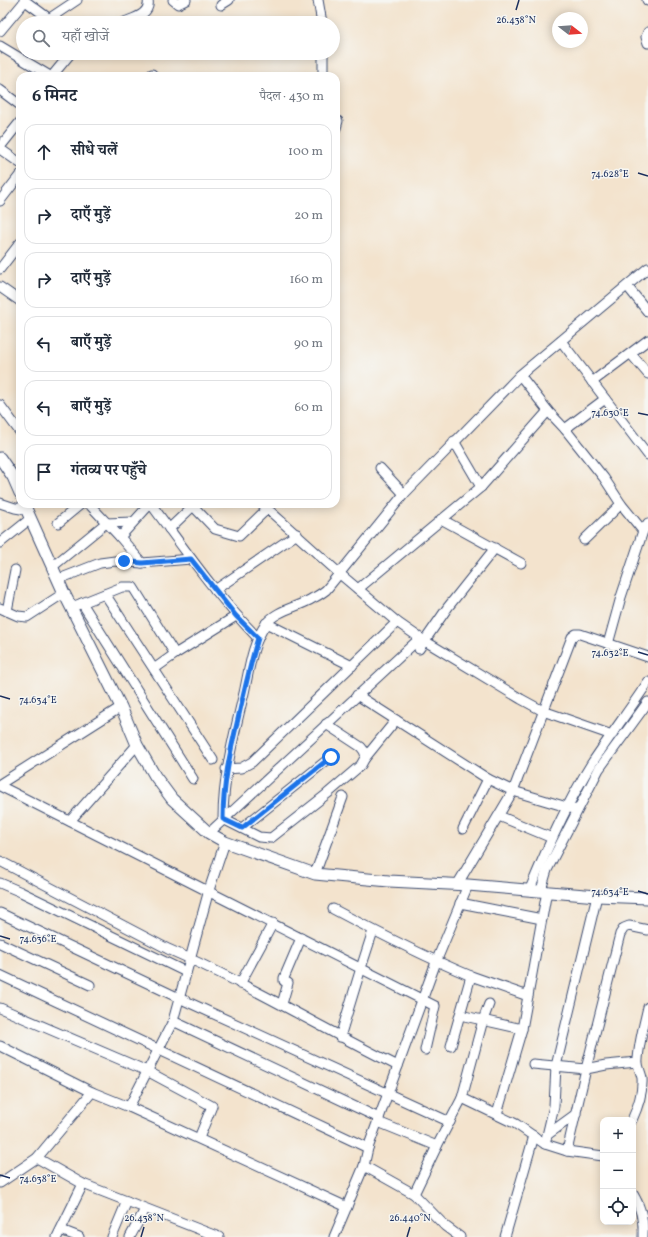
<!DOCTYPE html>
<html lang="hi">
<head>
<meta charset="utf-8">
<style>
  :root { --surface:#fff; --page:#f2f2f3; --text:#1f2937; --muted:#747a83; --line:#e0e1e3 }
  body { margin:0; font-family:Vollkorn,"Noto Serif Devanagari",serif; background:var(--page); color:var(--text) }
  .controls { position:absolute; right:12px; bottom:12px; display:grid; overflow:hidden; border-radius:8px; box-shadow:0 2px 10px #0003 }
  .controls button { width:36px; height:36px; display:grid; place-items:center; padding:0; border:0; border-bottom:1px solid var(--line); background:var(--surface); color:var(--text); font:20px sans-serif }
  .compass { position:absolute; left:552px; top:12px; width:36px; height:36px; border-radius:50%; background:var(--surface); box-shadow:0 2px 10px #0003; rotate:107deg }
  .stop { position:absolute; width:12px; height:12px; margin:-9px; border:3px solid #1a73e8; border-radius:50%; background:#fff }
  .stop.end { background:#1a73e8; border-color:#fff; box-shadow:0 1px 4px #0008 }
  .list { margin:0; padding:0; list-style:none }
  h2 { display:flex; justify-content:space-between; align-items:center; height:52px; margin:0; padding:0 16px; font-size:17px }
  h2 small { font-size:13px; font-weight:400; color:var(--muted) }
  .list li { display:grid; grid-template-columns:26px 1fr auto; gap:12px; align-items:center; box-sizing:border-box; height:56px; margin:0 8px 8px; padding:0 8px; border:1px solid var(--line); border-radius:12px }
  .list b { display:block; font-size:15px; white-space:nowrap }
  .list em { font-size:13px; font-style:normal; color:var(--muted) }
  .icon { flex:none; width:22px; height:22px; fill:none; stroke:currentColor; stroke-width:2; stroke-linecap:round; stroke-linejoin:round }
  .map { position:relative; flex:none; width:648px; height:1237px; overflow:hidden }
  .search { position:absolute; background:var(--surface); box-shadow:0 2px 10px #0003; left:16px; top:16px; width:324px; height:44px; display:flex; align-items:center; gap:10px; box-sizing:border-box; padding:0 14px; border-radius:22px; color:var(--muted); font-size:15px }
  .panel { position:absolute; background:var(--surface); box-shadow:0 2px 10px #0003; left:16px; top:72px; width:324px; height:436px; border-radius:12px }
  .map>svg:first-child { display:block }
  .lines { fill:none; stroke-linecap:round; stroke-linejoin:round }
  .minor-casing { stroke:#3b4a6f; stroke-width:11 }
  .tertiary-casing { stroke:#3b4a6f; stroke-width:13 }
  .minor { stroke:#fff; stroke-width:9 }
  .tertiary { stroke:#fff; stroke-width:11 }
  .route { stroke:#1a73e8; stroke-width:5 }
  .ticks { fill:none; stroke:#1b2f5e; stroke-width:1.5 }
  .ticks-label { font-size:10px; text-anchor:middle; fill:#1b2f5e; stroke:#f6f6f2; stroke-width:3; stroke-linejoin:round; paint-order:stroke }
</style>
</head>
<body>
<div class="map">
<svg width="648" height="1237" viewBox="0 0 648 1237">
  <rect width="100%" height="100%" fill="#f6f6f2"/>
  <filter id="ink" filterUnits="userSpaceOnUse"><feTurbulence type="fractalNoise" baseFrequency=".025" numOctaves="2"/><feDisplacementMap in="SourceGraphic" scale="8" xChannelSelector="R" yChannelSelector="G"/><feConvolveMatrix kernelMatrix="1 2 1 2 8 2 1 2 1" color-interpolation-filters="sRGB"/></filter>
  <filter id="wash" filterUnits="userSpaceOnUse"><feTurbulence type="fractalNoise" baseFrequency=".012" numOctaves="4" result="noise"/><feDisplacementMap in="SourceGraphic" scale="16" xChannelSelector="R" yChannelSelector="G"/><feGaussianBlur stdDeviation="0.9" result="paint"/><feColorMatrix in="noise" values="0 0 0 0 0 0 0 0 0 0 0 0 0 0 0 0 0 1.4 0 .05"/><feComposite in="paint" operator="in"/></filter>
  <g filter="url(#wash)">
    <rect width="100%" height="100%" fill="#f3e3cd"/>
  </g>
  <g filter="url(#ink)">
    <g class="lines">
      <defs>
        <g id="minor">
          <path d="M24,0l31,23"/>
          <path d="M173,0l5,4 8,-4"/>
          <path d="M318,0l4,23"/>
          <path d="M647,0l1,1"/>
          <path d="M221,5l8,-5"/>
          <path d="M50,18l27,-18"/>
          <path d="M122,23c11,-5 29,-8 26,-23"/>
          <path d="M0,31l25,-30"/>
          <path d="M648,32l-2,5 2,6"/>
          <path d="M0,46l50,30"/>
          <path d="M323,53v23"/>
          <path d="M52,76l19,-23"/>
          <path d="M151,76l1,-2"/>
          <path d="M0,90l20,15"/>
          <path d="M336,128l2,-7"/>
          <path d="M0,147l20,-25"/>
          <path d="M0,149l20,14"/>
          <path d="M0,201l20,-26"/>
          <path d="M0,269l20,-26"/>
          <path d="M627,286l21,26"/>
          <path d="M0,287l20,14"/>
          <path d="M561,341l87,114"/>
          <path d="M631,354l17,20"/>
          <path d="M520,375l28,36 17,18 39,49 17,26 22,27"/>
          <path d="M592,382l56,-42"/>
          <path d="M0,405l20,27"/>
          <path d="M565,429l40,-30"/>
          <path d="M454,441l27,46"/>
          <path d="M380,468l24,26"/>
          <path d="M0,503l15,5 12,2"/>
          <path d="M89,504l31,33 22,26 49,-4"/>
          <path d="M151,504c34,46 67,94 107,134"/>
          <path d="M191,504l24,25 24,7 28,-27"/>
          <path d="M262,504l78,70 57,48 23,16 101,61 22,12 69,24"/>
          <path d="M441,519l80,44"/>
          <path d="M58,523l23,-19"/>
          <path d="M169,529l24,-23"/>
          <path d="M120,537l30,-33"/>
          <path d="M584,540l37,-36"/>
          <path d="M0,543l30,-24"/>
          <path d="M52,567l54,-44 27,-1"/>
          <path d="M59,579l41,-16 15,-2 27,2"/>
          <path d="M358,589l123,-102 67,-76"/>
          <path d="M215,590l82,-56"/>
          <path d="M105,594l108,166"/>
          <path d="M82,603l111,176"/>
          <path d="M77,605l45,-18h11l42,67"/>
          <path d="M0,608l18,8 9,1 37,-24"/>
          <path d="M7,611l8,-41"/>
          <path d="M266,623l86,43"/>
          <path d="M608,644l13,-47 22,-66 5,-8"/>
          <path d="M419,649l29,-42 47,-59"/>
          <path d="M154,669l21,-15 61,-38"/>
          <path d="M357,695l131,84 25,12 64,19"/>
          <path d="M326,724l35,23 3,4 2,5 -5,9 -34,29 -56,44 -12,-1 -36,-18c0,-43 11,-84 21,-126 5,-22 8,-50 22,-69 10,-14 33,-17 47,-26 5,-2 9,-5 13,-8l78,-96 116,-119 128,-107"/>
          <path d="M365,758l31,-38"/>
          <path d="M226,769l15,-1 11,-6 145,-140"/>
          <path d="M0,784l121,-77"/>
          <path d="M0,786l435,220 -10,44"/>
          <path d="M499,816l53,22"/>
          <path d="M70,821l67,-76"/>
          <path d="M242,828l89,-71"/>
          <path d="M463,829l25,-50"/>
          <path d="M209,833l211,-195"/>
          <path d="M0,861l168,88c79,34 153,79 230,117"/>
          <path d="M315,874l28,-77"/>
          <path d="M0,883l21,9 165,80"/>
          <path d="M457,885l56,-94 59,-154 4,-3h4l68,23"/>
          <path d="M530,889c18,-43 37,-86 62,-126 18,-27 38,-54 56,-81"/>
          <path d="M541,890l6,-20 52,-101 49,-67"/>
          <path d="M460,903l82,16"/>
          <path d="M333,909c45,24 90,47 138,67"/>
          <path d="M0,913l179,85 271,124"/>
          <path d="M0,943l90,42"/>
          <path d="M0,975l368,173"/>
          <path d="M240,984l33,-61"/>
          <path d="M282,1004l6,-21 -4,-2v-3l17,-40"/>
          <path d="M0,1008l147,63 65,35 -13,32"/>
          <path d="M460,1015l62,14"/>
          <path d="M173,1021l206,97"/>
          <path d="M340,1037l21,-69 12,-37"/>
          <path d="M0,1046l92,46"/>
          <path d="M451,1046l20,-70 57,20"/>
          <path d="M533,1064l53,5 20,-4 31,-3"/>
          <path d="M462,1098l54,26 29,20 22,7 36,5"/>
          <path d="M129,1107l218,100"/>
          <path d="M497,1114l25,-85 25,-138"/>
          <path d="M632,1120c6,-13 11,-28 10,-42 -1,-6 -5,-12 -4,-18 1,-18 6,-35 10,-53"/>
          <path d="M378,1122l59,24"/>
          <path d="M547,1135l29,-21"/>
          <path d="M545,1144l9,-38 2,-40 41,-170"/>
          <path d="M567,1151l19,-82 34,-135 4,-6 5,-2 19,4"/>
          <path d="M37,1158l46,26 136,53"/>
          <path d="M364,1166l50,28 31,32 15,11"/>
          <path d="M0,1183l37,-25 55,-66 37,15 44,-86 36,-131 16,-48"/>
          <path d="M414,1194l23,-48 25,-48 21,-78 6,-16"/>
          <path d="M633,1194c8,13 11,28 10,43"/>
          <path d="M61,1230l18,7"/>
          <path d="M57,1237l26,-53"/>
          <path d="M112,1237l15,-36"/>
          <path d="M130,1237l15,-28"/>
          <path d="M334,1237l30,-71 4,-18 68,-186 32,-77"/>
          <path d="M505,1237l29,-101"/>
        </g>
        <g id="tertiary">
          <path d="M0,458l13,19 7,16"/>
          <path d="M24,504l40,89 57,114 16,38 18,31 17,23 37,34 16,9 90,32 74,7 79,4 129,11 51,2"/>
        </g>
      </defs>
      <use href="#minor" class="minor-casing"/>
      <use href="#tertiary" class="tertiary-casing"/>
      <use href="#minor" class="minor"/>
      <use href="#tertiary" class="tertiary"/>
    </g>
  </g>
  <g class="lines" filter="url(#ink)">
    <path class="route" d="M124,561l18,2 49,-4 45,57 22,22c-8,27 -14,54 -20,81 -8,33 -15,66 -15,100l19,9 89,-71"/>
  </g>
  <path class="ticks" d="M516,10l3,-10M638,173l10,3M638,413l10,2M638,652l10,3M0,696l10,3M638,891l10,3M0,936l10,3M0,1175l10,3M141,1237l3,-10M407,1237l3,-10"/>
  <g class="ticks-label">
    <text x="516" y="23">26.438°N</text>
    <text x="610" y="177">74.628°E</text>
    <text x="610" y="416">74.630°E</text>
    <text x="610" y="656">74.632°E</text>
    <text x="38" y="703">74.634°E</text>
    <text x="610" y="895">74.634°E</text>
    <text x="38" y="942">74.636°E</text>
    <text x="38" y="1182">74.638°E</text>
    <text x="144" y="1221">26.438°N</text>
    <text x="410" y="1221">26.440°N</text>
  </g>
</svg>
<div class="controls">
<button>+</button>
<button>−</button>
<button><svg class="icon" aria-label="locate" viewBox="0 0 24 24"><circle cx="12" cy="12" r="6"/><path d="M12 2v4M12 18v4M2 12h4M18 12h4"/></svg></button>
</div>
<svg class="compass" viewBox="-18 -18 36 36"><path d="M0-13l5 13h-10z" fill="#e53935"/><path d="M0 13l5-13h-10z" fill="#747a83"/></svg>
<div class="stop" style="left:331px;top:757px"></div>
<div class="stop end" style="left:124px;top:561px"></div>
<div class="search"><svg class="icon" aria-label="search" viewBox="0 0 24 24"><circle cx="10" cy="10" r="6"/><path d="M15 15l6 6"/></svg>यहाँ खोजें</div>
<section class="panel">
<h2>6 मिनट<small>पैदल · 430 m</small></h2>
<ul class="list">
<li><svg class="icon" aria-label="ahead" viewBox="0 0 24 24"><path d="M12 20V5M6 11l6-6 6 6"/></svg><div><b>सीधे चलें</b></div><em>100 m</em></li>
<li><svg class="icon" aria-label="right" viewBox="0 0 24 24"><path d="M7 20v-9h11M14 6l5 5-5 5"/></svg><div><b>दाएँ मुड़ें</b></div><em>20 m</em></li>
<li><svg class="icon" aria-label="right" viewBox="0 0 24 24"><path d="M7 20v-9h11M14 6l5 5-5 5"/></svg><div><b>दाएँ मुड़ें</b></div><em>160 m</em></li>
<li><svg class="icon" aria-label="left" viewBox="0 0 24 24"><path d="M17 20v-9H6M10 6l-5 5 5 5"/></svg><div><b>बाएँ मुड़ें</b></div><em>90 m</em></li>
<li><svg class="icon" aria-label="left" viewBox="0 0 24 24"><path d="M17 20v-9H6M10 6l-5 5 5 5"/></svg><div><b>बाएँ मुड़ें</b></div><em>60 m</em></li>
<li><svg class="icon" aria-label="arrive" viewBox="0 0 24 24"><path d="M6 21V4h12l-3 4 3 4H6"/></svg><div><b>गंतव्य पर पहुँचे</b></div></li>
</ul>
</section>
</div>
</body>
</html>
